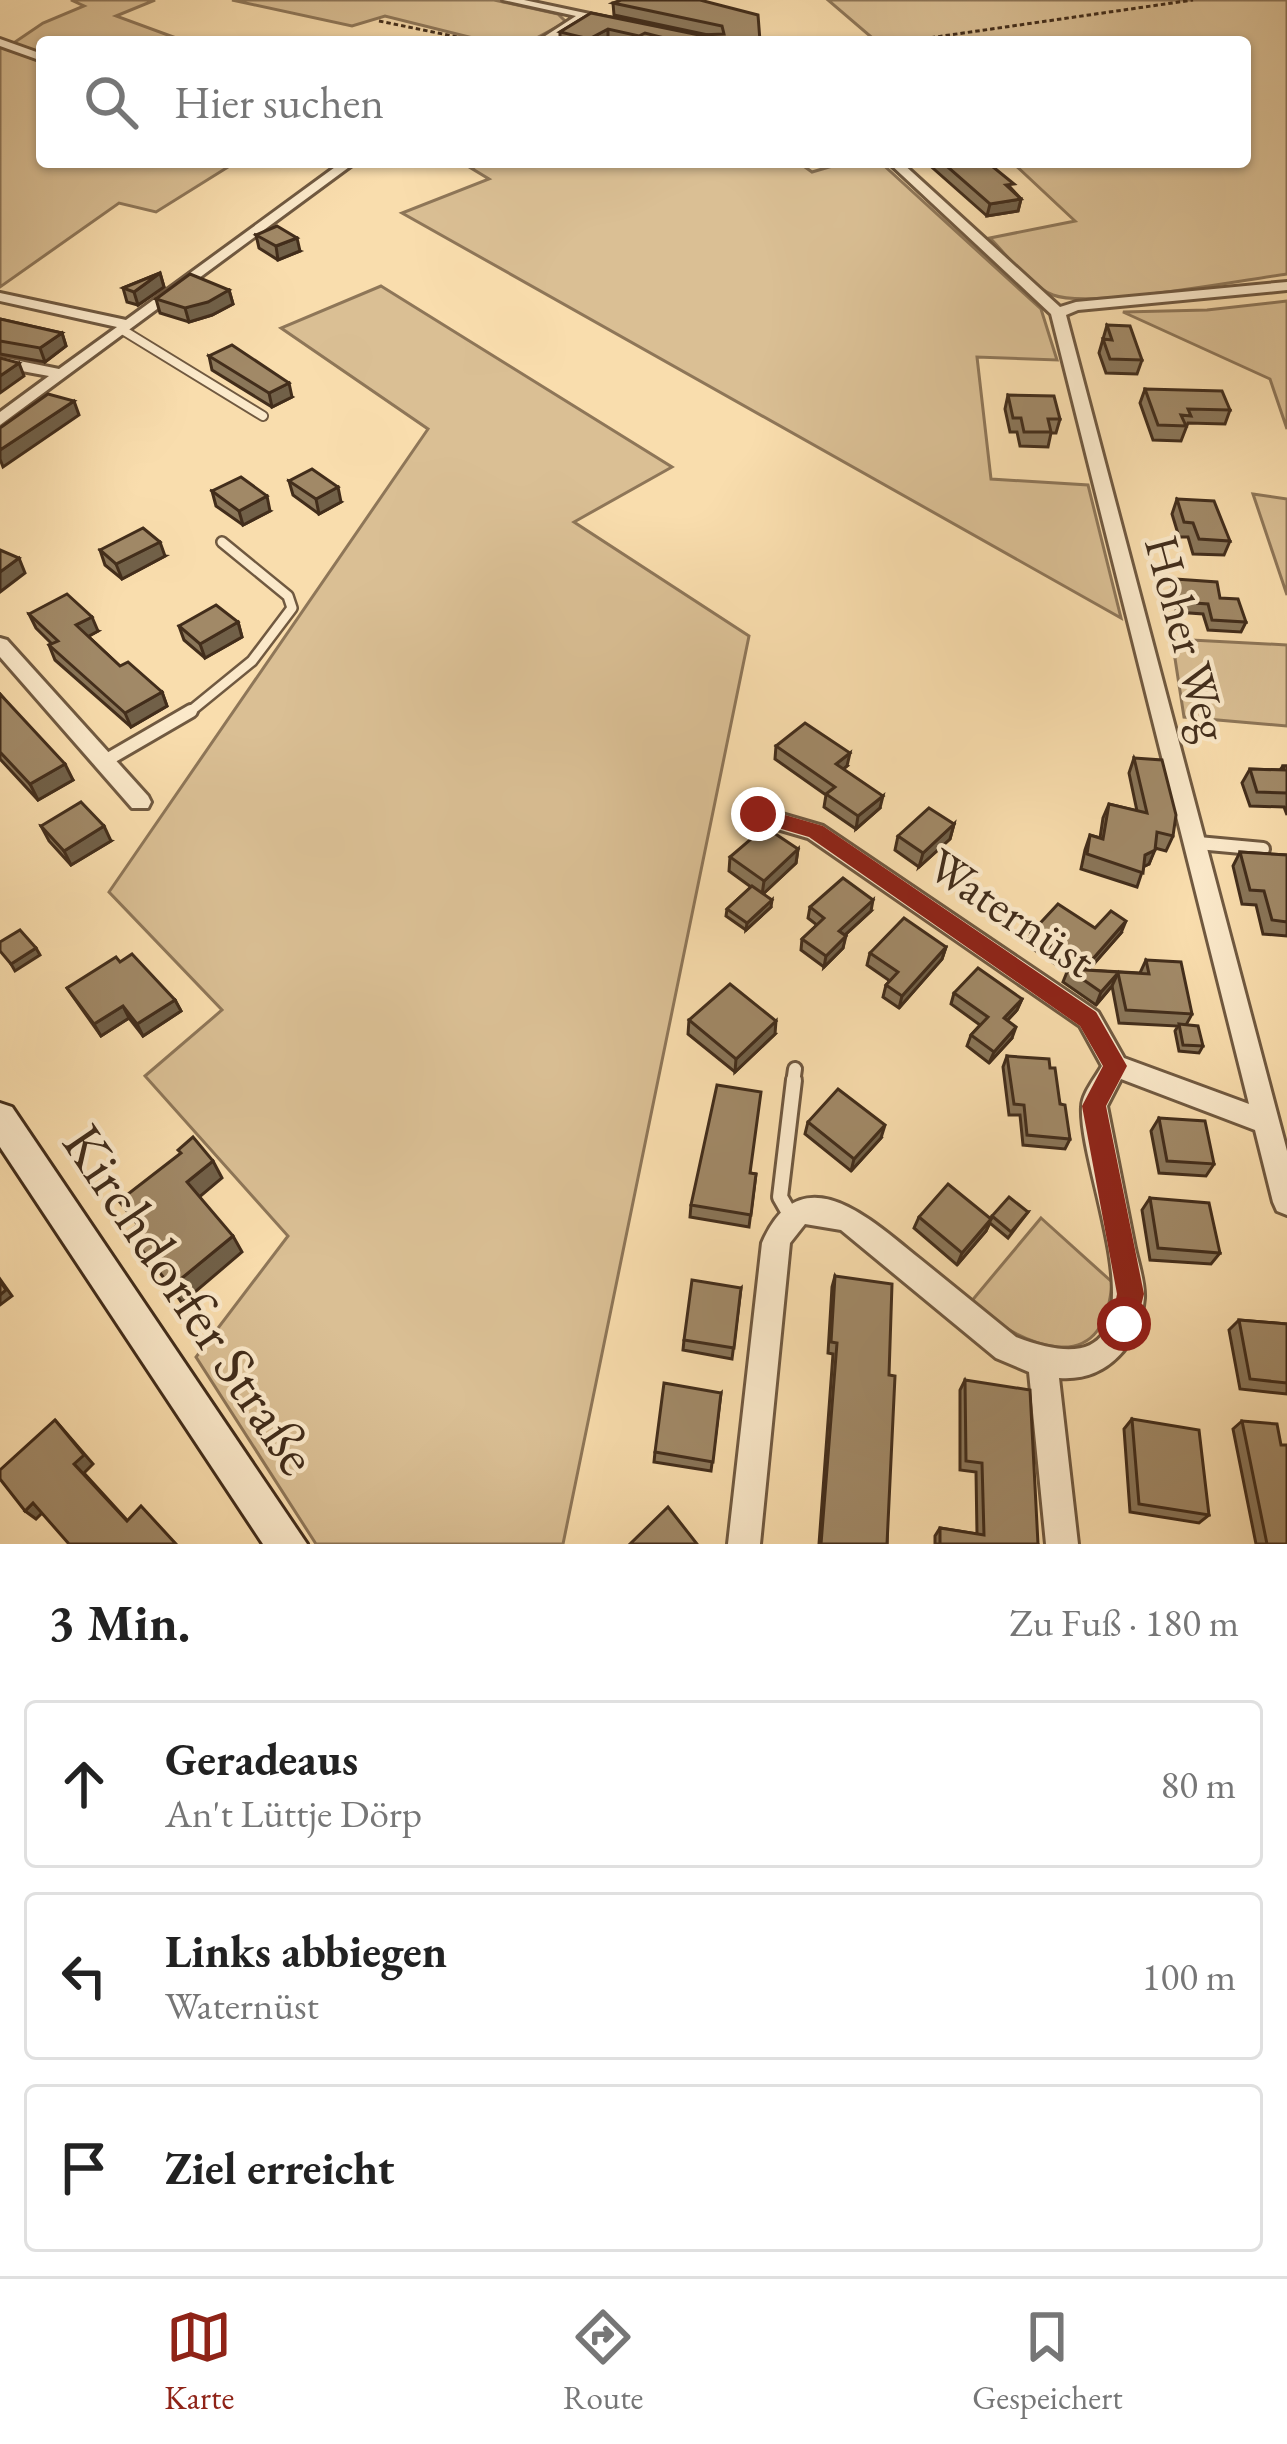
<!DOCTYPE html>
<html lang="de">
<head>
<meta charset="utf-8">
<style>
  :root { --surface:#fff; --page:#f6f6f6; --text:#222; --muted:#767676; --line:#e0e0e0; --accent:#8f2418 }
  body { margin:0; font-family:"EB Garamond",serif; background:var(--page); color:var(--text) }
  .stop { position:absolute; width:36px; height:36px; margin:-27px; border:9px solid #8f2418; border-radius:50%; background:#fff }
  .stop.end { background:#8f2418; border-color:#fff; box-shadow:0 3px 12px #0008 }
  .list { margin:0; padding:0; list-style:none }
  h2 { display:flex; justify-content:space-between; align-items:center; height:156px; margin:0; padding:0 48px; font-size:51px }
  h2 small { font-size:39px; font-weight:400; color:var(--muted) }
  .list li { display:grid; grid-template-columns:78px 1fr auto; gap:36px; align-items:center; box-sizing:border-box; height:168px; margin:0 24px 24px; padding:0 24px; border:3px solid var(--line); border-radius:12px }
  .list b { display:block; font-size:45px; white-space:nowrap }
  .list p { margin:0; font-size:39px; white-space:nowrap; color:var(--muted) }
  .list em { font-size:39px; font-style:normal; color:var(--muted) }
  .icon { flex:none; width:66px; height:66px; fill:none; stroke:currentColor; stroke-width:2; stroke-linecap:round; stroke-linejoin:round }
  .map { position:relative; flex:none; width:1287px; height:1544px; overflow:hidden }
  .search { position:absolute; background:var(--surface); box-shadow:0 3px 9px #0004; left:36px; right:36px; top:36px; height:132px; display:flex; align-items:center; gap:30px; box-sizing:border-box; padding:0 42px; border-radius:12px; color:var(--muted); font-size:45px }
  .sheet { height:732px; background:var(--surface) }
  nav { display:flex; justify-content:space-around; align-items:center; box-sizing:border-box; height:168px; border-top:3px solid var(--line); background:var(--surface); font-size:33px; color:var(--muted) }
  nav a { display:grid; justify-items:center; gap:6px }
  nav .on { color:var(--accent) }
  .map>svg:first-child { display:block }
  .green { fill:#dabf94; stroke:#8e7658; stroke-width:3 }
  .lines { fill:none; stroke-linecap:round; stroke-linejoin:round }
  .lane-far3-casing { stroke:#705940; stroke-width:12 }
  .lane-far2-casing { stroke:#705940; stroke-width:14 }
  .lane-far1-casing { stroke:#705940; stroke-width:18 }
  .lane-casing { stroke:#705940; stroke-width:20 }
  .street-casing { stroke:#705940; stroke-width:6 }
  .secondary-casing { stroke:#422d1b; stroke-width:6 }
  .path { stroke:#422d1b; stroke-width:3; stroke-dasharray:4.5 3; stroke-linecap:butt }
  .lane-far3 { stroke:#fbe9ca; stroke-width:8 }
  .lane-far2 { stroke:#fbe9ca; stroke-width:9 }
  .lane-far1 { stroke:#fbe9ca; stroke-width:12 }
  .lane { stroke:#fbe9ca; stroke-width:14 }
  .street { fill:#fbe9ca; fill-rule:evenodd }
  .secondary { fill:#fbe9ca; fill-rule:evenodd }
  .wall { fill:#8a7659; stroke:#422d1b; stroke-width:3 }
  .shaded-wall { fill:#716048; stroke:#422d1b; stroke-width:3 }
  .building { fill:#a18967; stroke:#422d1b; stroke-width:3 }
  .route { fill:#8f2418 }
  .labels { text-anchor:middle; dominant-baseline:central; stroke-width:9; stroke-linejoin:round; paint-order:stroke }
  .street-label { font-size:48px; fill:#422d1b; stroke:#fbe9ca }
  .near-street-label { font-size:57px; fill:#422d1b; stroke:#fbe9ca }
</style>
</head>
<body>
<div class="map">
<svg width="1287" height="1544" viewBox="0 0 1287 1544">
  <rect width="100%" height="100%" fill="#f9ddad"/>
  <filter id="stains"><feTurbulence type="fractalNoise" baseFrequency=".00167" numOctaves="4"/><feColorMatrix values="0 0 0 0 .2 0 0 0 0 .09 0 0 0 0 .02 0 0 0 .5 -.17"/></filter>
  <radialGradient id="worn" r=".72"><stop offset=".6" stop-color="#630" stop-opacity="0"/><stop offset="1" stop-color="#630" stop-opacity=".3"/></radialGradient>
  <g class="green">
    <path d="M71,0h84l-39,16 71,26h-145v13l-30,-11 31,-21 41,-17z"/>
    <path d="M232,0h262l64,14 8,8 -37,20h-40l-104,-26 -33,10z"/>
    <path d="M828,0h459v274c-46,6 -197,35 -234,21 -25,-10 -45,-39 -63,-57l85,-17 -63,-59h-18h251v-120h-368z"/>
    <path d="M0,47l42,15v100h194l-80,50 -37,-9 -119,84z"/>
    <path d="M488,162h310l14,10 34,-10h34l161,147 16,51 -80,-3 14,122 97,6 33,133 -719,-405 87,-34 -18,-11z"/>
    <path d="M381,286l291,181 -98,55 175,114 -186,908h-247l-120,-187 92,-121 -143,-160 77,-66 -113,-118 319,-463 -147,-101z"/>
    <path d="M1287,301v128l-17,-50 -147,-67 84,-2z"/>
    <path d="M1253,494l34,5v96z"/>
    <path d="M1172,639l115,6v81l-103,-9z"/>
    <path d="M1041,1218l71,64c-8,102 -88,64 -142,21z"/>
  </g>
  <g class="lines">
    <defs>
      <path id="lane-far3" d="M121,329l142,87"/>
      <path id="lane-far2" d="M187,714l65,-53 40,-53 -4,-12 -66,-54"/>
      <g id="lane-far1">
        <path d="M105,761l86,-50"/>
        <path d="M1198,843l65,6"/>
        <path d="M793,1083l2,-14"/>
      </g>
      <path id="lane" d="M792,1218l-12,-21 14,-117"/>
      <g id="street">
        <path d="M503,0h21l94,20 -5,3 -25,-5 -39,24h-13l40,-26z"/>
        <path d="M0,39l42,15v7l-42,-15z"/>
        <path d="M342,162h14l-356,263v-13l49,-36 -49,-9v-10l59,12 58,-42 -117,-26v-8l126,27z"/>
        <path d="M888,162h13l159,145 16,-5 211,-20v8l-209,20 -12,5 221,836v64l-10,-4 -4,-9 -18,-72 -134,-51 -14,27c9,46 18,91 27,137 3,17 11,38 10,55 -4,46 -37,84 -85,80l19,166h-32l-17,-172 -33,-14 -155,-128 -36,-6 -15,19 -30,301h-32l34,-301c39,-91 109,-23 158,16 32,26 64,52 96,78 172,67 62,-159 66,-230 0,-13 13,-29 20,-41l-22,-40 -272,-188 -58,-17 -3,-6 3,-6 8,-2 65,19 275,186 26,46 125,46 -198,-790z"/>
        <path d="M0,638l7,2 141,156 3,6 -3,6h-16l-132,-151z"/>
      </g>
      <path id="secondary" d="M0,1103l12,4 295,437h-44l-263,-397z"/>
    </defs>
    <use href="#lane-far3" class="lane-far3-casing"/>
    <use href="#lane-far2" class="lane-far2-casing"/>
    <use href="#lane-far1" class="lane-far1-casing"/>
    <use href="#lane" class="lane-casing"/>
    <use href="#street" class="street-casing"/>
    <use href="#secondary" class="secondary-casing"/>
    <g class="path">
      <path d="M379,21l103,21"/>
      <path d="M901,42l292,-42"/>
    </g>
    <use href="#lane-far3" class="lane-far3"/>
    <use href="#lane-far2" class="lane-far2"/>
    <use href="#lane-far1" class="lane-far1"/>
    <use href="#lane" class="lane"/>
    <use href="#street" class="street"/>
    <use href="#secondary" class="secondary"/>
  </g>
  <g class="wall">
    <path d="M700,0l60,42h-144l-8,-2 -4,2h-44v-10l31,-19 108,22h9l-94,-20 -1,-12z"/>
    <path d="M926,162h61l34,37 -3,12 -31,5z"/>
    <path d="M256,235l44,16 -22,9 -19,-12z"/>
    <path d="M160,273l4,14 -26,18 -11,-3 -4,-14z"/>
    <path d="M229,290l4,14 -21,11 -23,7 -29,-9 -4,-14z"/>
    <path d="M0,319l62,14 4,13 -21,16 -45,-8z"/>
    <path d="M1107,325l35,35 -5,14 -31,-1 -7,-20z"/>
    <path d="M209,356l83,41 -20,10 -60,-37z"/>
    <path d="M1145,389l85,21 -5,14 -37,-1 -7,18 -28,-1 -13,-37z"/>
    <path d="M1008,395l52,24 -4,14h-5l-3,14 -28,-1 -3,-14h-7l-5,-23z"/>
    <path d="M289,481l52,21 -22,12 -26,-19z"/>
    <path d="M212,491l58,20 -27,14 -27,-19z"/>
    <path d="M1177,499l53,42 -6,14 -31,-1 -5,-17h-9l-7,-23z"/>
    <path d="M100,550l65,6 -43,23 -17,-14z"/>
    <path d="M1175,579l45,19 26,24 -5,10 -33,-2 -5,-16 -27,-2 -5,-22z"/>
    <path d="M29,614l69,17 -10,5 32,30 42,26 5,14 -36,21 -76,-67 -6,-15 3,-1 -16,-16z"/>
    <path d="M238,622l4,15 -37,21 -21,-18 -5,-14z"/>
    <path d="M0,694l73,86 -35,20 -38,-41z"/>
    <path d="M776,746l71,20 -4,3 37,39 -24,21 -32,-22 2,-12 -51,-36z"/>
    <path d="M1134,758l39,78 -7,15 -11,-3 -6,16 -5,2 -7,21 -56,-18 4,-19 5,-15 10,3 3,-20 6,-14 28,7 -8,-38z"/>
    <path d="M1283,766h4v49l-3,-8 -34,-1 -8,-23 8,-14 30,1z"/>
    <path d="M954,824l-4,15 -31,28 -24,-17 3,-14z"/>
    <path d="M41,826l70,15 -40,24 -22,-24z"/>
    <path d="M798,849l-2,14 -33,31 8,13 -25,23 -20,-14 1,-7 24,-22 -22,-16 1,-14z"/>
    <path d="M1240,852l47,3v81l-24,-2 -7,-29 -14,-1 -9,-38z"/>
    <path d="M810,907l61,4 -26,24 -2,13 -19,19 -23,-17 1,-11 15,-14 -9,-7z"/>
    <path d="M1095,928l26,5 -33,37 52,3 6,-13 46,54 -6,11 17,21 -4,7 -20,-2 -4,-20 3,-5 -59,-3 -7,-37 -16,19 -33,-23 4,-10 -40,-27 4,-12z"/>
    <path d="M946,947l-4,12 -43,49 -16,-11 3,-12 4,-4 -23,-16 3,-12z"/>
    <path d="M120,962l55,38 6,11 -38,25 -14,-18 -28,18 -34,-48z"/>
    <path d="M954,993l68,6 -5,11 -10,11 5,17 -23,25 -22,-17 4,-11 9,-10 -29,-21z"/>
    <path d="M689,1020l86,14 -40,38 -47,-38z"/>
    <path d="M1007,1056l43,12 20,71 -5,10 -42,-4 -3,-30h-11l-6,-48z"/>
    <path d="M1159,1118l55,46 -8,12 -47,-3 -8,-42z"/>
    <path d="M808,1122l73,16 -30,33 -46,-37z"/>
    <path d="M750,1173l6,1 -7,53 -59,-10 1,-12z"/>
    <path d="M1150,1198l70,55 -9,11 -61,-4 -8,-50z"/>
    <path d="M1028,1212l-20,26 -18,-15 -4,8 -29,34 -43,-37 5,-11 72,2 1,-3z"/>
    <path d="M835,1276l54,99 -2,169h-68l14,-190 -5,-1 4,-66z"/>
    <path d="M741,1288l-9,71 -49,-9 1,-10z"/>
    <path d="M1239,1320l48,4v70l-47,-5 -11,-59z"/>
    <path d="M965,1380l73,164h-103v-8l5,-8 37,6 -1,-62 -16,-2v-80z"/>
    <path d="M721,1393l-10,78 -57,-9 1,-10z"/>
    <path d="M1132,1419l77,96 -10,8 -69,-11 -6,-83z"/>
    <path d="M1242,1421l39,24 6,99h-31l-23,-115z"/>
  </g>
  <g class="shaded-wall">
    <path d="M608,29v11l-4,2h-15v-3z"/>
    <path d="M1021,199l-3,12 -31,5 3,-12z"/>
    <path d="M297,238l3,13 -22,9 -2,-14z"/>
    <path d="M160,273l4,14 -26,18 -4,-13z"/>
    <path d="M229,290l4,14 -21,11 -23,7 -4,-14z"/>
    <path d="M62,333l4,13 -21,16 -5,-14z"/>
    <path d="M19,363l5,13 -24,17v-17z"/>
    <path d="M289,383l3,14 -20,10 -3,-14z"/>
    <path d="M74,401l5,14 -76,52 -3,-8v-9z"/>
    <path d="M338,487l3,15 -22,12 -3,-15z"/>
    <path d="M267,496l3,15 -27,14 -4,-14z"/>
    <path d="M160,542l5,14 -43,23 -6,-15z"/>
    <path d="M19,558l6,15 -25,19v-20z"/>
    <path d="M92,617l6,14 -16,9 -6,-15z"/>
    <path d="M238,622l4,15 -37,21 -5,-14z"/>
    <path d="M162,692l5,14 -36,21 -6,-14z"/>
    <path d="M850,753l-3,13 -13,11 2,-13z"/>
    <path d="M65,764l8,16 -35,20 -8,-16z"/>
    <path d="M883,796l-3,12 -24,21 2,-13z"/>
    <path d="M954,824l-4,15 -31,28 4,-14z"/>
    <path d="M104,826l7,15 -40,24 -7,-14z"/>
    <path d="M798,849l-2,14 -34,32 2,-14z"/>
    <path d="M1155,850l-6,14 -10,5 6,-14z"/>
    <path d="M772,900l-1,7 -25,23 1,-7z"/>
    <path d="M873,900l-2,11 -35,32 3,-12z"/>
    <path d="M1126,921l-5,12 -42,48 5,-12z"/>
    <path d="M846,936l-3,12 -19,19 2,-11z"/>
    <path d="M946,947l-4,12 -43,49 3,-12z"/>
    <path d="M36,948l4,7 -25,16 -4,-7z"/>
    <path d="M1118,973l-6,13 -16,19 5,-13z"/>
    <path d="M1022,999l-5,11 -18,19 5,-11z"/>
    <path d="M175,1000l6,11 -38,25 -6,-12z"/>
    <path d="M123,1006l6,12 -28,18 -7,-12z"/>
    <path d="M776,1021l-1,13 -40,38 1,-13z"/>
    <path d="M1016,1027l-4,11 -23,25 5,-11z"/>
    <path d="M885,1125l-4,13 -30,33 3,-12z"/>
    <path d="M213,1161l9,17 -25,21 -10,-17z"/>
    <path d="M991,1219l-5,12 -29,34 5,-12z"/>
    <path d="M233,1236l9,16 -60,51 -11,-16z"/>
    <path d="M0,1279l12,17 -12,9z"/>
    <path d="M55,1420l38,44 -9,9 52,57 -62,-66z"/>
    <path d="M33,1503l10,9 -7,7 -11,-8z"/>
  </g>
  <g class="building">
    <path d="M621,0h79l58,15 2,26 -80,1 -35,-9 -6,3 -31,-7 -19,10 -29,-7 31,-19 108,22 25,-1 -2,-8 -109,-23z"/>
    <path d="M942,162h45l27,22 -8,1 15,14 -31,5z"/>
    <path d="M277,226l20,12 -21,8 -20,-11z"/>
    <path d="M160,273l-26,19 -11,-4z"/>
    <path d="M190,274l39,16 -21,12 -23,6 -29,-9z"/>
    <path d="M0,319l62,14 -22,15 -40,-7z"/>
    <path d="M1107,325l23,1 12,34 -32,-1 -7,-20 9,1z"/>
    <path d="M232,345l57,38 -20,10 -60,-37z"/>
    <path d="M0,358l19,5 -19,13z"/>
    <path d="M1145,389l77,2 8,19 -42,-1 3,7 -10,-1 5,11 -28,-1z"/>
    <path d="M48,394l26,7 -74,49v-22z"/>
    <path d="M1008,395l46,1 6,23h-12l3,13h-27l-3,-14h-8z"/>
    <path d="M312,469l26,18 -22,12 -27,-18z"/>
    <path d="M241,477l26,19 -28,15 -27,-20z"/>
    <path d="M1177,499l37,2 16,40 -31,-2 -6,-16 -9,-1z"/>
    <path d="M143,528l17,14 -44,22 -16,-14z"/>
    <path d="M0,550l19,8 -19,14z"/>
    <path d="M1175,579l42,3 3,16 18,1 8,23 -34,-2 -4,-16 -28,-2z"/>
    <path d="M67,594l25,23 -16,8 44,41 8,-4 34,30 -37,21 -76,-68 9,-4 -29,-27z"/>
    <path d="M216,605l22,17 -38,22 -21,-18z"/>
    <path d="M0,694l65,70 -35,20 -30,-32z"/>
    <path d="M805,723l45,30 -14,11 47,32 -25,20 -32,-22 9,-7 -59,-41z"/>
    <path d="M1134,758l28,2 14,55 -3,21 -16,-4 -2,18 -10,5 -2,18 -56,-19 3,-19 13,4 6,-35 38,9z"/>
    <path d="M1283,766h4v27l-30,-1 -7,-23 34,1z"/>
    <path d="M81,802l23,24 -40,25 -23,-25z"/>
    <path d="M929,808l25,16 -31,29 -25,-17z"/>
    <path d="M765,827l33,22 -34,32 -34,-24z"/>
    <path d="M1240,852l47,3v67l-15,-2 -8,-29 -14,-1z"/>
    <path d="M843,878l30,22 -34,31 7,5 -20,20 -24,-17 22,-21 -14,-11z"/>
    <path d="M752,886l20,14 -25,23 -20,-14z"/>
    <path d="M1058,904l37,24 16,-17 15,10 -42,48 -53,-36z"/>
    <path d="M904,918l42,29 -44,49 -16,-11 12,-13 -28,-19z"/>
    <path d="M20,930l16,18 -25,16 -11,-13v-9z"/>
    <path d="M132,954l43,46 -38,24 -14,-18 -29,18 -27,-36 49,-31 4,5z"/>
    <path d="M1146,960l35,2 11,52 -66,-4 -8,-37 -17,19 -33,-23 81,5z"/>
    <path d="M978,968l44,31 -18,19 12,9 -22,25 -23,-17 17,-18 -34,-24z"/>
    <path d="M730,984l46,37 -40,38 -47,-39z"/>
    <path d="M1179,1024l19,2 5,20 -20,-1z"/>
    <path d="M1007,1056l42,3 1,9h5l5,36 5,1 5,34 -43,-4 -3,-30 -10,-1z"/>
    <path d="M717,1085l44,7 -11,81 6,1 -5,41 -60,-10z"/>
    <path d="M838,1089l47,36 -31,34 -46,-37z"/>
    <path d="M1159,1118l46,3 9,43 -47,-3z"/>
    <path d="M193,1137l20,24 -26,21 46,54 -62,51 -43,-55 10,-7 -19,-24 62,-48 -3,-3z"/>
    <path d="M948,1184l43,35 -29,34 -43,-36z"/>
    <path d="M1009,1197l19,15 -17,20 -19,-16z"/>
    <path d="M1150,1198l59,5 11,50 -62,-5z"/>
    <path d="M835,1276l57,8 -3,91 6,1 -8,168h-66l16,-201 -6,-1z"/>
    <path d="M692,1280l49,8 -7,60 -50,-8z"/>
    <path d="M0,1281l6,9 -6,5z"/>
    <path d="M1239,1320l48,4v59l-37,-4z"/>
    <path d="M965,1380l65,10 8,154h-98v-16l44,7 -2,-72 -16,-2z"/>
    <path d="M664,1383l57,10 -8,69 -58,-10z"/>
    <path d="M1132,1419l67,11 10,85 -70,-11z"/>
    <path d="M55,1420l29,35 -10,9 53,57 14,-15 35,38h-107l-36,-41 -8,8 -25,-32v-9z"/>
    <path d="M1242,1421l35,3 4,21h6v99h-20z"/>
    <path d="M668,1507l29,37h-67z"/>
  </g>
  <path class="route" d="M758,807l65,19 273,186 31,54 -21,40 38,188 -10,39 -10,4 -9,-4 -4,-9 6,-30 -35,-188 21,-40 -23,-40 -271,-189 -58,-17v-11z"/>
  <g class="labels">
    <g class="street-label">
      <text transform="translate(1188 638) rotate(75)">Hoher Weg</text>
      <text transform="translate(1012 912) rotate(34)">Waternüst</text>
    </g>
    <g class="near-street-label">
      <text transform="translate(191 1299) rotate(56)">Kirchdorfer Straße</text>
    </g>
  </g>
  <rect width="100%" height="100%" filter="url(#stains)"/>
  <rect width="100%" height="100%" fill="url(#worn)"/>
</svg>
<div class="stop" style="left:1124px;top:1324px"></div>
<div class="stop end" style="left:758px;top:814px"></div>
<div class="search"><svg class="icon" aria-label="search" viewBox="0 0 24 24"><circle cx="10" cy="10" r="6"/><path d="M15 15l6 6"/></svg>Hier suchen</div>
</div>
<section class="sheet">
<h2>3 Min.<small>Zu Fuß · 180 m</small></h2>
<ul class="list">
<li><svg class="icon" aria-label="ahead" viewBox="0 0 24 24"><path d="M12 20V5M6 11l6-6 6 6"/></svg><div><b>Geradeaus</b><p>An't Lüttje Dörp</p></div><em>80 m</em></li>
<li><svg class="icon" aria-label="left" viewBox="0 0 24 24"><path d="M17 20v-9H6M10 6l-5 5 5 5"/></svg><div><b>Links abbiegen</b><p>Waternüst</p></div><em>100 m</em></li>
<li><svg class="icon" aria-label="arrive" viewBox="0 0 24 24"><path d="M6 21V4h12l-3 4 3 4H6"/></svg><div><b>Ziel erreicht</b></div></li>
</ul>
</section>
<nav>
<a class="on"><svg class="icon" aria-label="map" viewBox="0 0 24 24"><path d="M3 6l6-2 6 2 6-2v14l-6 2-6-2-6 2zM9 4v14M15 6v14"/></svg>Karte</a>
<a><svg class="icon" aria-label="directions" viewBox="0 0 24 24"><path d="M12 3l9 9-9 9-9-9zM9 14v-3h6M13 9l2 2-2 2"/></svg>Route</a>
<a><svg class="icon" aria-label="saved" viewBox="0 0 24 24"><path d="M7 4h10v16l-5-4-5 4z"/></svg>Gespeichert</a>
</nav>
</body>
</html>
